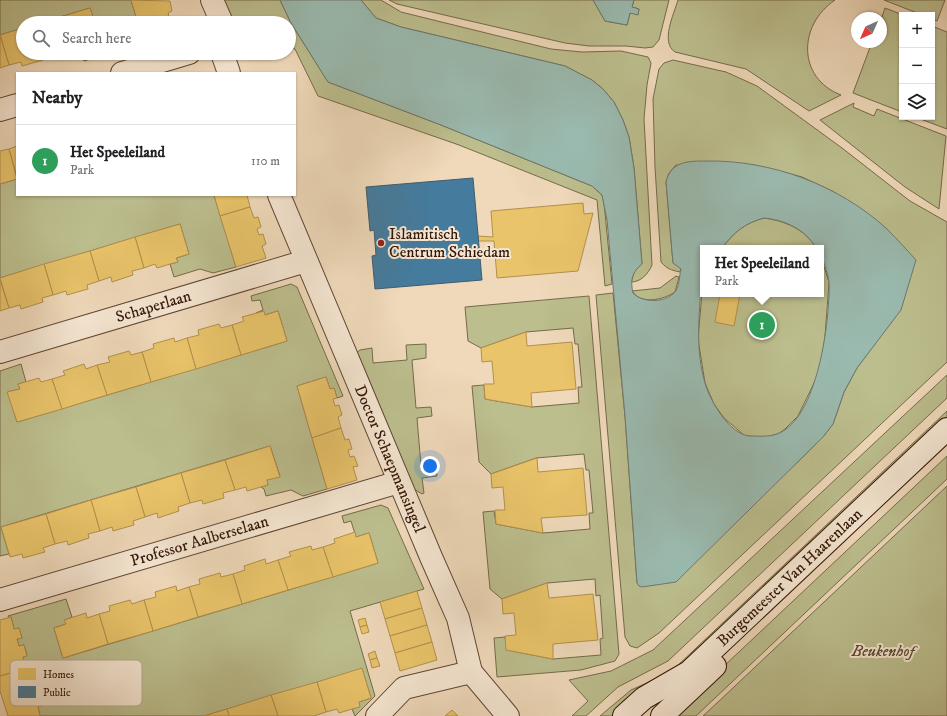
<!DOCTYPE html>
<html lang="en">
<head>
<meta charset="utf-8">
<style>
  :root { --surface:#fff; --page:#f6f6f6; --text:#202124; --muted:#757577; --line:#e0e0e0; --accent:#8f2418 }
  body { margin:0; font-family:"IM FELL DW Pica",serif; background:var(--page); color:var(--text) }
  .controls { position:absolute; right:12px; top:12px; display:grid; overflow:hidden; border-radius:0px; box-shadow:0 1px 3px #0004 }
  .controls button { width:36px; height:36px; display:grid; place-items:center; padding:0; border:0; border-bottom:1px solid var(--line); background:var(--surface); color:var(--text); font:20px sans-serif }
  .compass { position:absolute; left:851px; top:12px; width:36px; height:36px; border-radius:50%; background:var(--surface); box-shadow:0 1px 3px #0004; rotate:225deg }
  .you { position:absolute; left:430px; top:466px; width:14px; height:14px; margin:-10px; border:3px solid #fff; border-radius:50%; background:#1a73e8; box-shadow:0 0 0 6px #1a73e833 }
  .badge { display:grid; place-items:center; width:26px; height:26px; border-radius:50%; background:var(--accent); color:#fff; font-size:13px; font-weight:700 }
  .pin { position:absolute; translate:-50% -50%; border:2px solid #fff; box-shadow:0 1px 4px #0006 }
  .popup { position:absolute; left:700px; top:245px; width:124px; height:52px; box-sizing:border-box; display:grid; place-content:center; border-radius:0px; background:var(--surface); filter:drop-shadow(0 1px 3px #0005); font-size:13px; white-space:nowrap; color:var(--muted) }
  .popup b { font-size:15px; color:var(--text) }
  .popup::after { content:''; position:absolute; left:50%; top:100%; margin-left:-8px; border:8px solid transparent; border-top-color:var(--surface) }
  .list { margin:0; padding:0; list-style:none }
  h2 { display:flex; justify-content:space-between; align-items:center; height:52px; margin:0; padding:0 16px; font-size:17px }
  h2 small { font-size:13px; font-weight:400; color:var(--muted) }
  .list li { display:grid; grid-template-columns:26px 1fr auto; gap:12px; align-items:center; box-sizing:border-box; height:72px; padding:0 16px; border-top:1px solid var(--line) }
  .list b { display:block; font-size:15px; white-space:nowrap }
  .list p { margin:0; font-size:13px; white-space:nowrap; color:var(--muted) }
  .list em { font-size:13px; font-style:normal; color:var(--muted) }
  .icon { flex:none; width:22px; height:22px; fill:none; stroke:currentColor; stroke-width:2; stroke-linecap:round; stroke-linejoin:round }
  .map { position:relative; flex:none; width:947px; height:716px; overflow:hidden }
  .search { position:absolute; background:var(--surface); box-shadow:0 1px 3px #0004; left:16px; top:16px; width:280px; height:44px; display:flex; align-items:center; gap:10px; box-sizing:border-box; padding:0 14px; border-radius:22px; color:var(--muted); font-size:15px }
  .panel { position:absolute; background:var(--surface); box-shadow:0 1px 3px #0004; left:16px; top:72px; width:280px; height:124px; border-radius:0px }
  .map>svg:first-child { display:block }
  .green { fill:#bcbe8e; stroke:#766a4a }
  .water { fill:#9abaaf; stroke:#70786c; fill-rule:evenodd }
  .homes { fill:#e9c46a; stroke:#b2904c }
  .public { fill:#457b9d; stroke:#3f5c70 }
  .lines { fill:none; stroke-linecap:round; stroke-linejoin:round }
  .minor-casing { stroke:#604634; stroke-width:24 }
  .secondary-casing { stroke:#311507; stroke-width:24 }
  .minor { stroke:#f5e6d2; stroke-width:22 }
  .secondary { stroke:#f5e6d2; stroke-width:22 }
  .poi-dot { fill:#8f2418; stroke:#f5e6d2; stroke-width:1.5 }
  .labels { text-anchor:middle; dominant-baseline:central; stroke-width:4; stroke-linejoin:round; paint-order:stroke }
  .poi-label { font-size:16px; fill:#311507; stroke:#f5e6d2; text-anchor:start }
  .street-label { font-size:16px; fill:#311507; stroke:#f5e6d2 }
  .park-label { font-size:16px; font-style:italic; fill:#5b4830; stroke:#f5e6d2 }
  .key { fill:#f5e6d2; stroke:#baa795; stroke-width:1 }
  .key-label { font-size:11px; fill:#311507 }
</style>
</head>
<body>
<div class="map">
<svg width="947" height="716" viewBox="0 0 947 716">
  <rect width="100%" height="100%" fill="#efd9ba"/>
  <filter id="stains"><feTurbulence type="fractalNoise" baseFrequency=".005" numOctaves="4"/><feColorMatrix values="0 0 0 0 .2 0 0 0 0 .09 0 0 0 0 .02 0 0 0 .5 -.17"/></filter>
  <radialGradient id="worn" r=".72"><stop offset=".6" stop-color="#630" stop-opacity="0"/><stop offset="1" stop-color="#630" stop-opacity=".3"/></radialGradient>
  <g class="green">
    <path d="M0,0h131l7,23h-43l-5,-15 -50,15h-17v5l-23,7z"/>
    <path d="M219,0h61l11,23 37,59 113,43 151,61 10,9 2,8 8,81 -7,2 -8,-86 -138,-55 -141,-49 -23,-47 -6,-1v-25h-58z"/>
    <path d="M361,0h20l20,12 150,37 31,3 39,-1 27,6 3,6 -4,22 -3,34 8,146c-4,9 -11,17 -21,17l4,-12 7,-6 -8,-96 -5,-31 -6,-17 -9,-18 -11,-13 -11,-9 -27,-14 -164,-39 -25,-9z"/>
    <path d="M389,0h204l12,21 22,4 3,-12 8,1 1,-5 -7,-2 2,-7h35l-10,40 -6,7 -8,1 -19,-2h-37l-24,-3 -168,-39z"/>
    <path d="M678,0h157c-37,25 -38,78 6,95l-32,16 -63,-42 -71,-17c-15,-10 -1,-38 3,-52z"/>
    <path d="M884,0h61l-8,21 -5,-2v-4h-10z"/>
    <path d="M885,8l18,7 -1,97 -49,-19 19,-51h9v-22z"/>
    <path d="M932,26l15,6v97l-32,-12h17z"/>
    <path d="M82,53h28l-26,8z"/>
    <path d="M673,60l53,12 31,14 85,62 68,53 37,21v140l-288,271 -22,15 -7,-2 -5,-9 -29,-342 17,-2 12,123 12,167 162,-122 24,-24 10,-13 11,-32 13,-24 43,-58 4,-12 -17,-69 -28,-21 -27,-17 -30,-14 -18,-5 -30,-7h-78l-7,8 -3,9 7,81 8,5 -1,4c-9,-2 -13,-3 -19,-10l-6,-95 -2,-68 6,-30 5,-6z"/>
    <path d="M854,103l-1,4 21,9 3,-7 69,27 -7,73 -34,-22 -85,-67z"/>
    <path d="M17,179v16h197l22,72 -23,6 -13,-4 -26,8 -4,-13 8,-2 -2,-4 13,-4 -9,-30 -180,54v-94z"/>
    <path d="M764,218c21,3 41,11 52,30h-94c12,-16 23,-25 42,-30z"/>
    <path d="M821,258l8,24 -4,54 -4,28 -6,17 -17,35 -13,13 -7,5 -13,3 -20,-1 -21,-18 -10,-14 -9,-21 -7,-44 5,-58v13h118z"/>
    <path d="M676,276l3,1 -4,15c-12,8 -34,13 -43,-1l28,-3z"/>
    <path d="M291,284l6,3 46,109 -6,2 -3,-10 -4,1 -4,-12 -29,9 30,103 -24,7 -12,-6 -25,6 -2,-7 -3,-2 7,-2 -1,-5 13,-4 -10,-30 -269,81 8,27 -9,2v-185l21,-7 5,18 -8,2 2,5 -12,3 9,30 270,-81 -9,-30 -13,4 -2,-4 -7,2 7,-3 -3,-10 -8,1 -1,-5z"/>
    <path d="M589,296l30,358 -4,7 -34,9 -84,7 -3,-39 11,-1 2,13 46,9 48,-4 -1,-16 3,-1 -3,-43 -4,1 -1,-17 -48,4 -45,16 -12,-10 -7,-77 11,-1 2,13 47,9 47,-4 -1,-16h4l-4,-43h-3l-2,-16 -48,4 -45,16 -12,-12 -7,-76 12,-1 1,14 47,8 47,-4 -1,-16h4l-4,-43h-3l-2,-16 -47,4 -45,16 -13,-7 -3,-34z"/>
    <path d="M426,344v14l-14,2 4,48 15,-1 1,9 -15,2 4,48 15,-1 1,11 -15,2 2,15 -2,1 -8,-5 -47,-114 -6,2 -6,-23 5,-4 12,-2 1,15 34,-3 -1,-15z"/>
    <path d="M947,375v23l-279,263 -50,26 -32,29h-14l16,-15 -19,-21 42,-9 42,-21z"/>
    <path d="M947,411v7l-268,252 -65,46h-14l31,-26 27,-12 18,-11z"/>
    <path d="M947,456v23l-251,237h-25z"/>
    <path d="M947,486v230h-244l14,-13z"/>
    <path d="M381,505l7,3 36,81 -74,22 25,85 -20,20 -3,-7 7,-7 12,-4 -9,-29 -158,47h-164l-2,-9 4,-1 -3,-10 -4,1 -2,-7 4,-1 -3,-10 -5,1 -6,-23 4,-2 -3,-10 -5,1 -2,-7 5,-1 -3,-10 -5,1 -3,-12 -2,1 -1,-2 58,-17 6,18 -7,3 1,4 -12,4 9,30 315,-95 -9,-30 -13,4 -5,-16 -7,2 -2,-7z"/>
  </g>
  <g class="water">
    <path d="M280,0h81l15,18 25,9 164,39 27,14 11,9 11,13 9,18 6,17 5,31 8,96c-10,8 -12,16 -9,29 9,10 31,10 41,0 6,-6 5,-17 7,-24l-8,-6 -7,-81c5,-21 22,-21 41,-21 64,-1 132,24 180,68 10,10 20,21 29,31l-15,50 -44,58 -13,24 -11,32 -10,13 -147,145 -34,5 -3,-1 -2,-3 -12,-167 -18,-196 -5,-25 -10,-9 -151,-61 -113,-43 -37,-59zM764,218c21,2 41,11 52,30h5c0,13 7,22 8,35 1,37 -11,136 -52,151 -8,3 -18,2 -27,2 -20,-1 -40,-35 -45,-53 -13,-44 -2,-90 -2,-135h19c12,-16 23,-25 42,-30z"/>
    <path d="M593,0h41l-2,7 7,2 -1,6 -8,-2 -3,12 -22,-4z"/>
  </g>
  <g class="homes">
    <path d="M131,0l39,1 2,10 -4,2 2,7 5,-2 1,5h-38z"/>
    <path d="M90,8l5,15h-50l-1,-1z"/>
    <path d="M23,28v25h27l-8,2 1,5 -21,6 -1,-4 -12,3 -9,-30z"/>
    <path d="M0,35l9,30 -9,3z"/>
    <path d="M17,146v31l-8,-28z"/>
    <path d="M9,149l8,30 -17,5v-33z"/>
    <path d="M214,195h33l3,12 -30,9z"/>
    <path d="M583,203l1,11 9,-1 -15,58 -81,7 -3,-37h-16v-5l15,1 -2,-26z"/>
    <path d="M250,207l4,11 4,-1 3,10 -4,2 2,6 4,-1 3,10 -4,2 4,12 -30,9 -16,-51z"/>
    <path d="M180,224l9,30 -13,4 2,4 -8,2 -13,4 -2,-4 -11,4 -9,-31z"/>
    <path d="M135,237l9,31 -12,3 1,4 -21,7 -1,-5 -12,4 -9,-30z"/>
    <path d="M90,251l9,30 -12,4 1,4 -21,6 -1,-4 -13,4 -9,-31z"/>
    <path d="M44,264l9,31 -11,3 1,4 -22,7 -1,-4 -11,3 -9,-30z"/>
    <path d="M0,280l9,28 -9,3z"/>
    <path d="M720,294h20l-6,32 -19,-4z"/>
    <path d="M264,311l1,4 13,-4 9,30 -46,14 -9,-30 12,-4 -2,-4z"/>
    <path d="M219,324l2,4 11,-3 9,30 -45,14 -9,-31 12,-3 -1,-5z"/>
    <path d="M526,332l1,14 45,-4 4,47 -45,4 1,14 -47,-8 -1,-15h10l-2,-23 -10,1 -1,-14z"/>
    <path d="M174,338l1,4 12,-4 9,31 -45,13 -9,-30 12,-4 -1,-4z"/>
    <path d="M129,351l2,4 11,-3 9,30 -44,13 -10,-30 13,-3 -2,-5z"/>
    <path d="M84,364l2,5 11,-4 10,30 -45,14 -10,-30 13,-4 -2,-4z"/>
    <path d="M326,377l4,12 4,-1 3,10 -4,1 2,7 4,-1 3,10 -4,2 3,11 -29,10 -15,-52z"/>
    <path d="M39,378l2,4 11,-3 10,30 -45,13 -10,-30 13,-3 -2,-5z"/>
    <path d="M341,428l4,12 4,-1 3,10 -4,1 2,7 4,-1 4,10 -5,1 4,13 -30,9 -15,-51z"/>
    <path d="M270,446l10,31 -13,3 1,5 -21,6 -1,-4 -11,3 -10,-30z"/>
    <path d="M537,458l1,14 45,-4 4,47 -46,3 2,15 -47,-9 -1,-14h10l-2,-23 -11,1 -1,-14z"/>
    <path d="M225,460l10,30 -12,3 1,5 -21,6 -1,-4 -12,3 -9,-30z"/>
    <path d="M181,473l9,30 -12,4 1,4 -21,7 -1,-5 -12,4 -9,-30z"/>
    <path d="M136,487l9,30 -12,4 1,4 -21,6 -1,-4 -12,4 -9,-31z"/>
    <path d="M91,500l9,31 -12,3 1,4 -21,7 -1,-4 -12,3 -9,-30z"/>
    <path d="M46,514l9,30 -12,4 2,4 -22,6 -1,-4 -12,3 -9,-30z"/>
    <path d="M355,532l1,5 13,-4 9,30 -45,14 -10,-30 12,-4 -1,-4z"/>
    <path d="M311,546l1,4 11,-3 10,30 -45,13 -10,-30 13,-4 -2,-4z"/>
    <path d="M265,559l1,5 12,-4 10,30 -46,14 -9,-30 12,-4 -1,-4z"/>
    <path d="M220,573l1,4 12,-3 9,30 -44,13 -9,-30 11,-3 -1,-5z"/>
    <path d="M547,583l2,15 44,-4 5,46 -45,4v15l-47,-9 -1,-14 11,-1 -2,-22 -11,1 -1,-15z"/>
    <path d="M176,586l1,5 12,-4 9,30 -45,14 -9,-31 12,-3 -1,-5z"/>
    <path d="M417,591l5,17 -37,11 -5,-17z"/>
    <path d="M130,600l2,4 12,-4 9,31 -45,13 -9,-30 11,-3 -1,-5z"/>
    <path d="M422,608l5,17 -37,11 -5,-17z"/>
    <path d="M86,613l1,5 12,-4 9,30 -45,14 -9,-30 12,-4 -2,-4z"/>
    <path d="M11,617l3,12 5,-1 3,10 -5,1 2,7 5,-1 3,11 -4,1 3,12 -26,7v-56z"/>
    <path d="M365,618l2,7 -7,2 -2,-7z"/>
    <path d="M367,625l2,7 -7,2 -2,-7z"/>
    <path d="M427,625l5,17 -37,11 -5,-17z"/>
    <path d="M432,642l5,18 -37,11 -5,-18z"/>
    <path d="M375,651l2,7 -7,2 -2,-6z"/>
    <path d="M377,658l3,8 -8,2 -2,-8z"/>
    <path d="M362,668l9,30 -12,4 1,5 -8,2 -13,4 -2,-4 -11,3 -9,-30z"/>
    <path d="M26,669l3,11 5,-1 3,10 -4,1 2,7 4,-1 3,10 -4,1 2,9h-32l-8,-25v-15z"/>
    <path d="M317,682l9,30 -12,4h-36l-7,-21z"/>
    <path d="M271,695l7,21h-49l-2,-7z"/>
    <path d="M227,709l2,7h-25z"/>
    <path d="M452,710l6,6h-13z"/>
  </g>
  <path class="public" d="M473,178l9,102 -107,9 -3,-33 4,-1 -2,-25 -4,1 -4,-44z"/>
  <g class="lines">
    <defs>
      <g id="minor">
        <path d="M212,0l10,23"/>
        <path d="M222,53l7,20"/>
        <path d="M122,73l67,-20"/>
        <path d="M0,110l17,-5"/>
        <path id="s1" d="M279,195l152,362 27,61 13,54 37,44"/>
        <path id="s2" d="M0,352l306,-91"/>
        <path id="s3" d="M0,600l399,-118"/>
        <path d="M377,716l27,-28 67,-16"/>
      </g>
      <g id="secondary">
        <path id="s4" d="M624,716l20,-18 45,-26 258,-243"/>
        <path d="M662,716l53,-50"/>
      </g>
    </defs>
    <use href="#minor" class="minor-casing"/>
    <use href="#secondary" class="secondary-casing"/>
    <use href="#minor" class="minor"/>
    <use href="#secondary" class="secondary"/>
  </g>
  <circle class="poi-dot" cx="381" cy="243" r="4"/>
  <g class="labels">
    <g class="poi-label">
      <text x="389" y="234">Islamitisch<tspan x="389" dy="18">Centrum Schiedam</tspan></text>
    </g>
    <g class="street-label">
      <text stroke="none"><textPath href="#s2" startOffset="160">Schaperlaan</textPath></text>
      <text stroke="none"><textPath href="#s1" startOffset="286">Doctor Schaepmansingel</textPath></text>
      <text stroke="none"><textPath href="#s3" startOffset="208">Professor Aalberselaan</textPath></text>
      <text stroke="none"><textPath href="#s4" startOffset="217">Burgemeester Van Haarenlaan</textPath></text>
    </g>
    <g class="park-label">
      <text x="883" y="651">Beukenhof</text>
    </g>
  </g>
  <rect x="10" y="660" width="132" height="46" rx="6" class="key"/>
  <rect x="18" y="668" width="18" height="12" fill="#e9c46a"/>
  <rect x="18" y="686" width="18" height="12" fill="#457b9d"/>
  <g class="key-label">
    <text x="43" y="678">Homes</text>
    <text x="43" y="696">Public</text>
  </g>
  <rect width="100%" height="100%" filter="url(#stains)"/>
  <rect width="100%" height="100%" fill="url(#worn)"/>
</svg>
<div class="controls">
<button>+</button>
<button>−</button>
<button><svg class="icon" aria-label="layers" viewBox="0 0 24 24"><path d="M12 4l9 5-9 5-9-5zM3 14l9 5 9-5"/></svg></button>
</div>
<svg class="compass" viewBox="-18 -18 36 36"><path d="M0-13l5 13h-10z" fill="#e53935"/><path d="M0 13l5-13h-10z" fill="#757577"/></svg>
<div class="you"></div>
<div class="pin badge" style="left:762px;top:325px;background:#2e9e5b">1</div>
<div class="popup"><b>Het Speeleiland</b>Park</div>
<div class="search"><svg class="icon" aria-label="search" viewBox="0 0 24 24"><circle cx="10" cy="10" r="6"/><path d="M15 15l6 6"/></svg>Search here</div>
<section class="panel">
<h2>Nearby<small></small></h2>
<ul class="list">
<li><span class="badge" style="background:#2e9e5b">1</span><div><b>Het Speeleiland</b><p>Park</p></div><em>110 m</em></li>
</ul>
</section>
</div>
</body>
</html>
